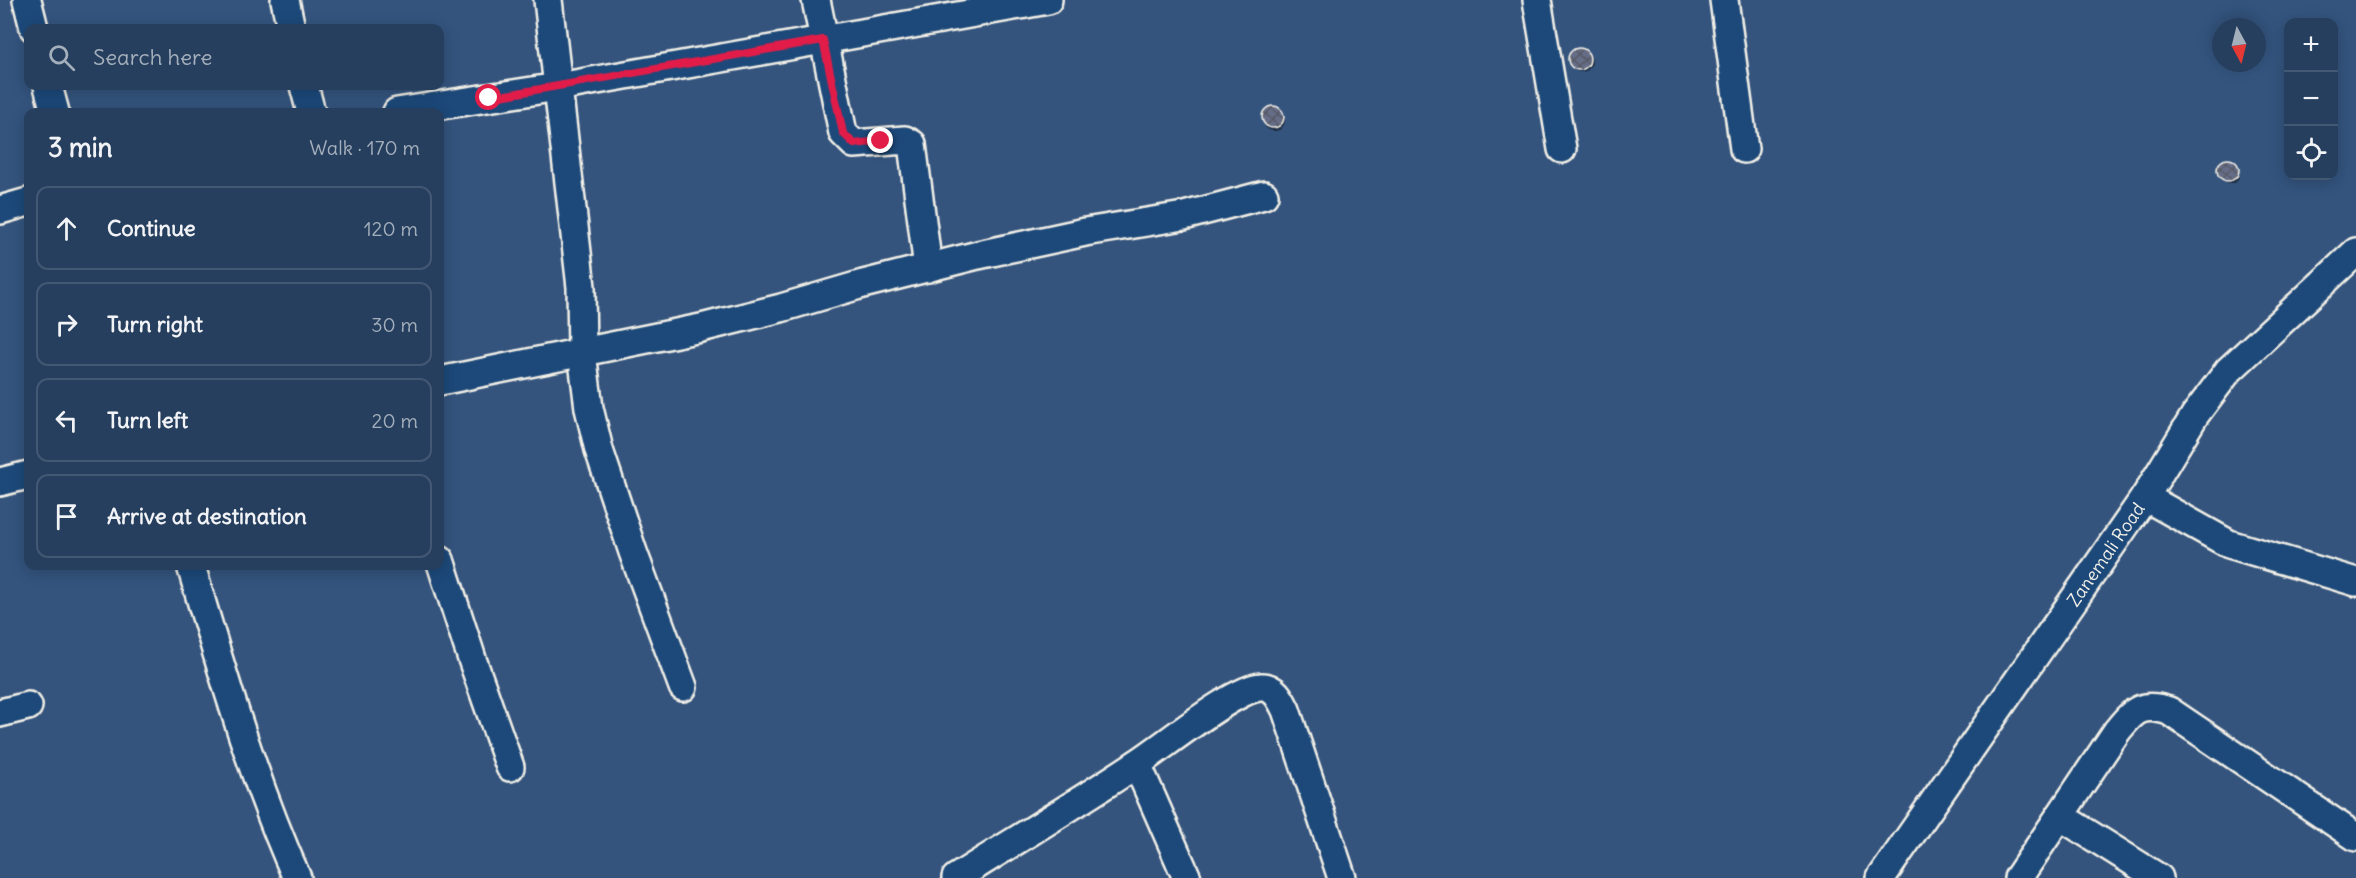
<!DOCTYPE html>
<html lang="en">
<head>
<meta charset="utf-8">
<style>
  :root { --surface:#273f5e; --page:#2f4664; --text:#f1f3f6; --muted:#a4afbc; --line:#435873 }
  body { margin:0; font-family:Delius,sans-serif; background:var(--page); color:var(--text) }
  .controls { position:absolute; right:18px; top:18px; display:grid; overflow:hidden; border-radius:12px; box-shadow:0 3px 15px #0003 }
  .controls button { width:54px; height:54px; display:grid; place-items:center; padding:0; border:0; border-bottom:2px solid var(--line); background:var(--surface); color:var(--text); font:30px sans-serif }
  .compass { position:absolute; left:2212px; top:18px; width:54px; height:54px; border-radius:50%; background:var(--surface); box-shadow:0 3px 15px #0003; rotate:173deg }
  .stop { position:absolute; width:18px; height:18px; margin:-14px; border:4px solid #e11d48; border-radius:50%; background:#fff }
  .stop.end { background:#e11d48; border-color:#fff; box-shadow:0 2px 6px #0008 }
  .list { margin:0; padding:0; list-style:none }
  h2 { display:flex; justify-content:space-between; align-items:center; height:78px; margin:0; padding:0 24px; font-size:26px }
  h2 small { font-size:20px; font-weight:400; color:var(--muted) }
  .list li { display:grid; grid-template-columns:39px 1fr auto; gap:18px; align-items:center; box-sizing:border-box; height:84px; margin:0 12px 12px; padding:0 12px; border:2px solid var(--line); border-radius:12px }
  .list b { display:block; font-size:22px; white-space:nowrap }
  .list em { font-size:20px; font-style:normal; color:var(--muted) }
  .icon { flex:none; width:33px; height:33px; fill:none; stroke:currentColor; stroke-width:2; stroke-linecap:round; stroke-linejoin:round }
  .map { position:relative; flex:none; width:2356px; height:878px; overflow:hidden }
  .search { position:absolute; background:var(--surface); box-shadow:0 3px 15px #0003; left:24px; top:24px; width:420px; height:66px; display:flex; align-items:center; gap:15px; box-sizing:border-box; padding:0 21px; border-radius:12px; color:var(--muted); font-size:22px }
  .panel { position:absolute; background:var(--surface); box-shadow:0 3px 15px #0003; left:24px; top:108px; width:420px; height:462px; border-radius:12px }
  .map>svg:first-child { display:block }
  .shadow { fill:#0007 }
  .building { fill:url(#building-cross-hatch); stroke:#f4f1e8; stroke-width:1.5 }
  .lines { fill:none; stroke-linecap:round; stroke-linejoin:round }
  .minor-casing { stroke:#f4f1e8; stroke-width:32 }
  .minor { stroke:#1f4a7a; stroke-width:27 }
  .route { stroke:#e11d48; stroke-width:8 }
  .labels { text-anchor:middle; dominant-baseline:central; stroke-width:4.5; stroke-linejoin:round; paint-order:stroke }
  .street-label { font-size:18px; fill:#f4f1e8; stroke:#1f4a7a }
</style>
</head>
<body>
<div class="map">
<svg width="2356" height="878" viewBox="0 0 2356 878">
  <defs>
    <pattern id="building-cross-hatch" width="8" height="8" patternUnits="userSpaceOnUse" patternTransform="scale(1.5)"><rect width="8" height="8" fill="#656d87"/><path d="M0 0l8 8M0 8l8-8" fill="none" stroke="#565963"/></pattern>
  </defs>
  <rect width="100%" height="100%" fill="#34547e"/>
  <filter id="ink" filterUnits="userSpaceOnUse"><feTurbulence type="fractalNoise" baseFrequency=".0167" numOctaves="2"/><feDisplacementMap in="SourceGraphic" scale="12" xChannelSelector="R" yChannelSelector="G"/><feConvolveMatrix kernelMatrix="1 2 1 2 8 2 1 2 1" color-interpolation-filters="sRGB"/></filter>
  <g filter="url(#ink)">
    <g class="shadow">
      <circle cx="1581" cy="61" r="11"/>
      <circle cx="1274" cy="120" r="11"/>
      <path d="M2224,161h7l7,8 1,9 -4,5h-8l-9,-12 1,-6z"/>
    </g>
    <g class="building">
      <circle cx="1579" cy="59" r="11"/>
      <circle cx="1273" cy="117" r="11"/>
      <circle cx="2228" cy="170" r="11"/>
    </g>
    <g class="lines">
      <defs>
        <g id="minor">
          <path d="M27,0l7,28"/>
          <path d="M285,0l6,28"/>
          <path d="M548,0l33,287 1,66 7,55 10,42 34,102 50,135"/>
          <path d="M816,0l27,133 11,11 51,-4 7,4 16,124"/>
          <path d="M1537,0l25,149"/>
          <path d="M1724,0l20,149"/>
          <path d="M48,86l7,26"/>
          <path d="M304,86l7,26"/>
          <path d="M397,112l161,-25 490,-87"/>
          <path d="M0,210l28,-8"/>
          <path d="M440,381l261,-53 80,-20 82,-24 115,-29 107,-23 99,-16 80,-21"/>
          <path d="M0,482l28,-7"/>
          <path d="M2145,497l84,47 127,38"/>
          <path d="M440,560l32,99 38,108"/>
          <path d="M191,566c31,105 61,211 106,312"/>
          <path d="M0,713l28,-7"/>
          <path d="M1137,764l50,114"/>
          <path d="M2060,816l99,62"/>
          <path d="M956,878c60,-38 122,-75 182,-115 25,-16 97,-75 123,-76 14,-1 20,13 25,23l56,168"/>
          <path id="s1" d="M1881,878l264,-381 50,-82 33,-44 128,-119"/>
          <path d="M2018,878l99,-147c17,-21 25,-29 52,-20l187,126"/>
        </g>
      </defs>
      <use href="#minor" class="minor-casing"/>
      <use href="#minor" class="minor"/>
    </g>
  </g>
  <g class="lines" filter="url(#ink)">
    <path class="route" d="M489,98l334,-58 20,93 11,11 27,-3"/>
  </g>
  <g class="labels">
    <g class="street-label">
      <text stroke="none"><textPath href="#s1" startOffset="394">Zanemali Road</textPath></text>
    </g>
  </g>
</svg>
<div class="controls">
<button>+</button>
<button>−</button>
<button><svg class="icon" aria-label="locate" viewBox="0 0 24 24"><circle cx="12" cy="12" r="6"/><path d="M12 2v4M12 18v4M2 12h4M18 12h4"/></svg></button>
</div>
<svg class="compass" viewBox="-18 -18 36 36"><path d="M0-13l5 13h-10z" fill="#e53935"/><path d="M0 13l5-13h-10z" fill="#a4afbc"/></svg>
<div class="stop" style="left:489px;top:98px"></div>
<div class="stop end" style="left:881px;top:141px"></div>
<div class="search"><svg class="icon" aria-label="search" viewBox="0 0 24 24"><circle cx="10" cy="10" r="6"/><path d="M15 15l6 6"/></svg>Search here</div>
<section class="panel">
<h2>3 min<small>Walk · 170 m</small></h2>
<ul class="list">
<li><svg class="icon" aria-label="ahead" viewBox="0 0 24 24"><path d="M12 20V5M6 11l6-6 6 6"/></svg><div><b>Continue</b></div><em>120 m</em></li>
<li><svg class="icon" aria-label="right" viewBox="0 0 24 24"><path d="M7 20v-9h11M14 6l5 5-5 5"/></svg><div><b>Turn right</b></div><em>30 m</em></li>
<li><svg class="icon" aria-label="left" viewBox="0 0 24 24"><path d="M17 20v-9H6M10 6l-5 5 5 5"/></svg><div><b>Turn left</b></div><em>20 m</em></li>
<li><svg class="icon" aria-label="arrive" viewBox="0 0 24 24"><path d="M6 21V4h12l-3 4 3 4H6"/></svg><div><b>Arrive at destination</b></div></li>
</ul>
</section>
</div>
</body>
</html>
